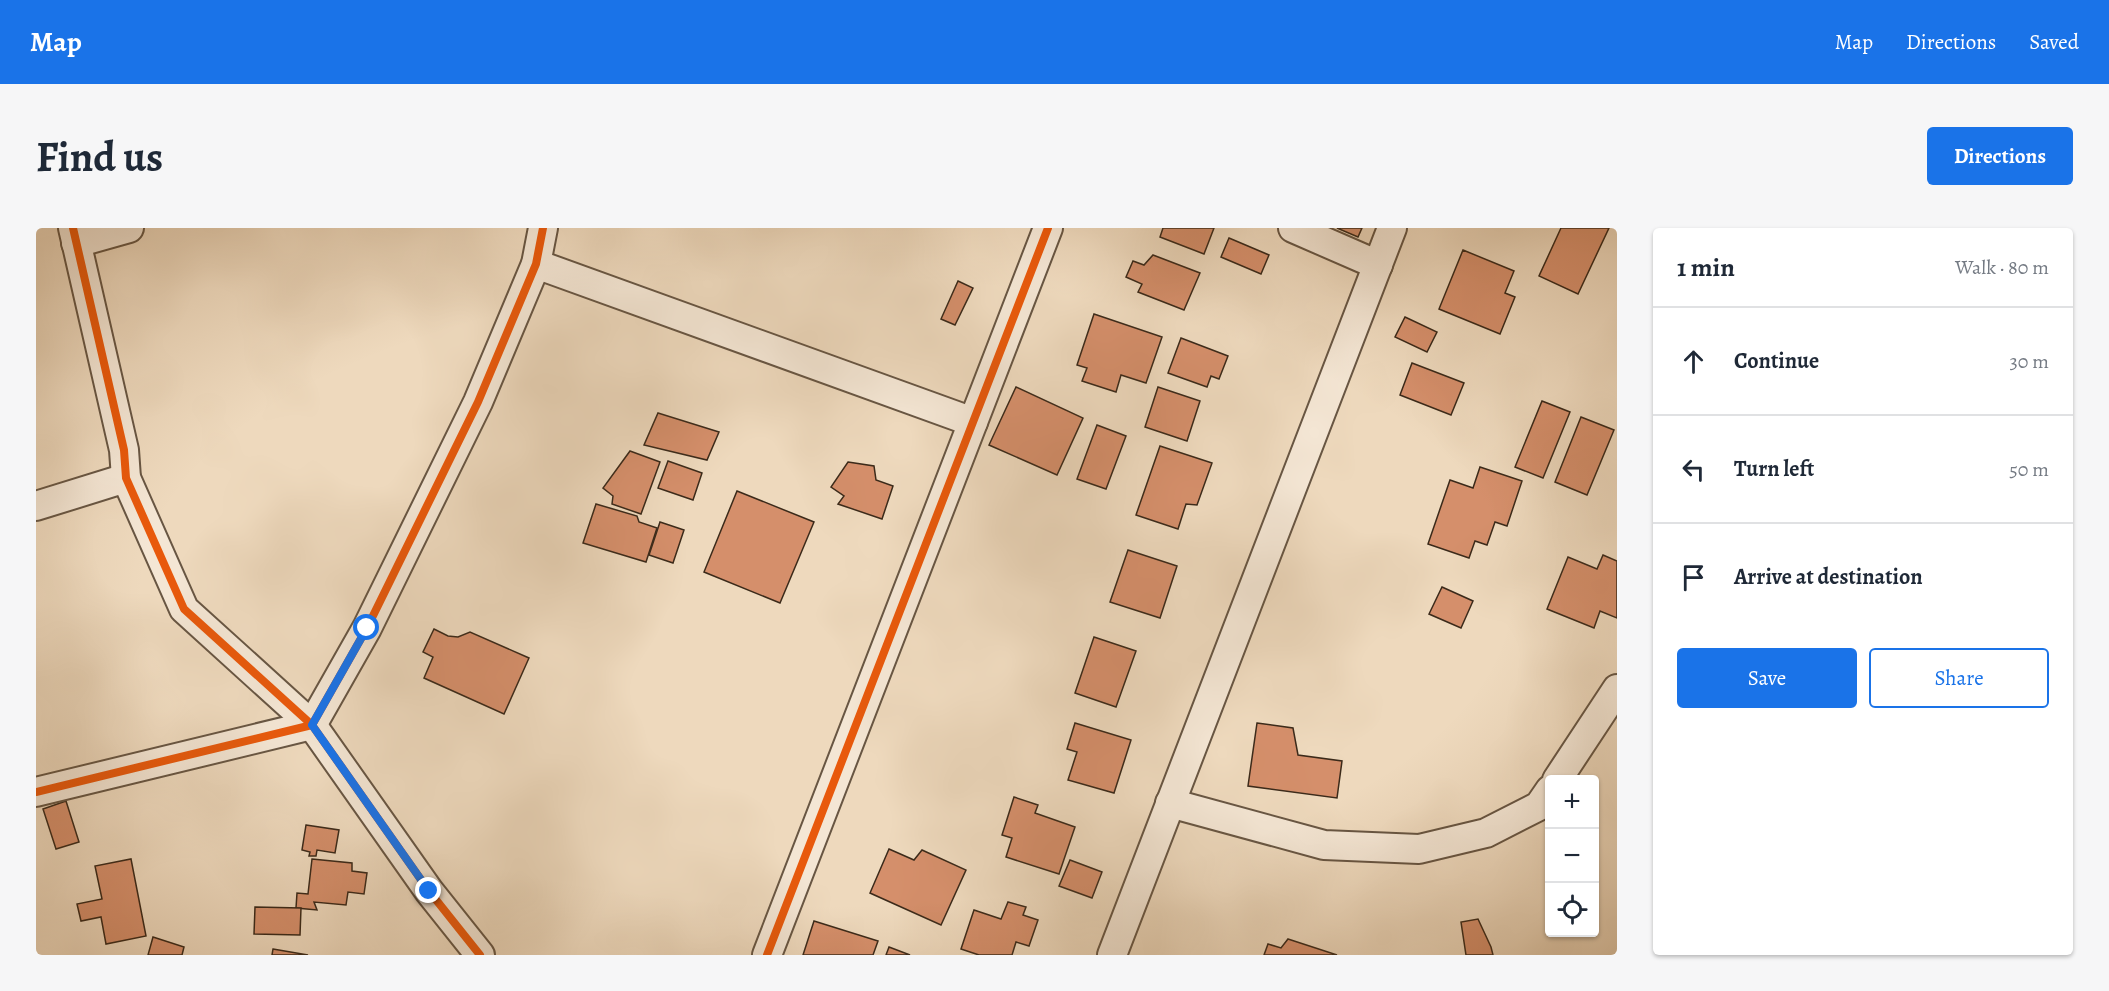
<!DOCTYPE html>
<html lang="en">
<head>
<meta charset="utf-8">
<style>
  :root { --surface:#fff; --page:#f6f6f7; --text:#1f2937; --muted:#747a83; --line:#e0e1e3; --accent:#1a73e8 }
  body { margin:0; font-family:Alegreya,serif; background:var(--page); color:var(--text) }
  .controls { position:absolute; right:18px; bottom:18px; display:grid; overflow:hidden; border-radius:6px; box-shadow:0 2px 4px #0004 }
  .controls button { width:54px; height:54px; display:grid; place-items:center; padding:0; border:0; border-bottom:2px solid var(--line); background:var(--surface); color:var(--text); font:30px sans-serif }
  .stop { position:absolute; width:18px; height:18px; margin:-14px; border:4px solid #1a73e8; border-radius:50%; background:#fff }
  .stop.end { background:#1a73e8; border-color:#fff; box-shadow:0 2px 6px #0008 }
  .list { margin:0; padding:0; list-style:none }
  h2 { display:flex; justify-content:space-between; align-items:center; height:78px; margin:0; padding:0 24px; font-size:26px }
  h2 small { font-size:20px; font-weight:400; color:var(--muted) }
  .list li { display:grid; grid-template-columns:39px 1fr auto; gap:18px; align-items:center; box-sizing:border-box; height:108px; padding:0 24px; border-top:2px solid var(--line) }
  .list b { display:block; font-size:22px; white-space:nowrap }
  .list em { font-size:20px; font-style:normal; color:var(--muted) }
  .actions { display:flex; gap:12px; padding:18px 24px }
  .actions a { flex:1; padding:14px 0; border:2px solid var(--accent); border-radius:6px; text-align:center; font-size:21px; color:var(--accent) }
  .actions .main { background:var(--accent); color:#fff }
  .icon { flex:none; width:33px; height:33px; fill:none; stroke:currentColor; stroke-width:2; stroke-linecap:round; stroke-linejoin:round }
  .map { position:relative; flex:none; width:1581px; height:727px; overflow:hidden; border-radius:6px }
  header { display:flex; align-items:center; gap:36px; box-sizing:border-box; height:84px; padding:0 30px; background:var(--accent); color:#fff }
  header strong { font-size:28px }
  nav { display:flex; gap:33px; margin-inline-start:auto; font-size:21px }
  .intro { display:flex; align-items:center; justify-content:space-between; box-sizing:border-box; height:144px; padding:0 36px }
  h1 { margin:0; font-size:42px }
  .button { padding:15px 27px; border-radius:6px; background:var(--accent); color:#fff; font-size:21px; font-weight:700 }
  main { display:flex; gap:36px; padding:0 36px }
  aside { flex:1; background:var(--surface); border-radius:6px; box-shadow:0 2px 4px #0004 }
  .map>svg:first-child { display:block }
  .building { fill:#d58f6b; stroke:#3b2a1a; stroke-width:1.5 }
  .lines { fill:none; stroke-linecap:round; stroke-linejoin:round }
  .minor-casing { stroke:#685643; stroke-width:32 }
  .minor { stroke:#f4e6d4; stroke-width:28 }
  .cycleway-casing { stroke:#f4e6d4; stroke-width:11 }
  .cycleway { stroke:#e8590c; stroke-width:8 }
  .route { stroke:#1a73e8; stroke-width:8 }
</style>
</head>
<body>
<header>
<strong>Map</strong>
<nav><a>Map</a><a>Directions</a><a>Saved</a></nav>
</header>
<div class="intro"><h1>Find us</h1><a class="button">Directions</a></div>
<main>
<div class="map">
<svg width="1581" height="727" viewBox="0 0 1581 727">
  <rect width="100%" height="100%" fill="#eed9bd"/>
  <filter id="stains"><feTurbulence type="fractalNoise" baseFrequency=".00333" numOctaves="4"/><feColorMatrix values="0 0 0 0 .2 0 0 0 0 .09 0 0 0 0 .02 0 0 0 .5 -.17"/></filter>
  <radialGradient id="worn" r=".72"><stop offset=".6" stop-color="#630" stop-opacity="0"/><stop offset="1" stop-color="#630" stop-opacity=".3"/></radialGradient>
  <g class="building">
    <path d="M1127,0h51l-10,26 -44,-17z"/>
    <path d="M1301,0h25l-4,9z"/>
    <path d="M1525,0h48l-31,66 -39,-18z"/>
    <path d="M1193,10l40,17 -8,19 -40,-17z"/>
    <path d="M1427,22l51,21 -9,22 10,4 -15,37 -61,-25z"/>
    <path d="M1117,27l47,18 -16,37 -46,-18 4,-8 -16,-7 7,-16 11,4z"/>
    <path d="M922,53l15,7 -18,37 -14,-6z"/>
    <path d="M1058,86l68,23 -16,46 -25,-8 -5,17 -34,-11 5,-13 -10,-3z"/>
    <path d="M1369,89l32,15 -10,20 -32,-15z"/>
    <path d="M1145,110l47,18 -9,23 -8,-3 -4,11 -39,-14z"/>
    <path d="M1376,135l52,20 -13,32 -51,-20z"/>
    <path d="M980,159l67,31 -26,57 -68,-30z"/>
    <path d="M1122,159l42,14 -13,40 -42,-14z"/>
    <path d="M1506,173l28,11 -27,66 -28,-11z"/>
    <path d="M622,185l61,19 -12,28 -63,-15z"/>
    <path d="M1545,189l33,13 -27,65 -32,-13z"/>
    <path d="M1061,197l29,11 -20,53 -29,-10z"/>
    <path d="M1124,218l52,17 -15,42 -11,-1 -8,25 -42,-14z"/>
    <path d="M594,223l30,11 -19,52 -29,-10 1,-8 -10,-8z"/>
    <path d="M632,233l34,12 -9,27 -35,-12z"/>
    <path d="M812,234l26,4 2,14 17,6 -11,33 -44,-15 6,-8 -13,-9z"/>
    <path d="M1444,239l42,14 -15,45 -12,-4 -8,23 -12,-4 -6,17 -41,-14 22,-64 23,8z"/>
    <path d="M701,263l77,31 -34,81 -76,-31z"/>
    <path d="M560,276l41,12 2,6 18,6 -11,34 -63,-19z"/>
    <path d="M624,294l24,8 -11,33 -24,-8z"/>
    <path d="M1092,322l49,16 -17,52 -50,-16z"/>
    <path d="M1567,327l14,6v57l-17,-7 -6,17 -47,-19 21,-52 29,12z"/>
    <path d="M1406,359l31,14 -12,27 -32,-14z"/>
    <path d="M398,401l14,7 10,1 12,-5 59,26 -25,56 -80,-36 9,-21 -10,-5z"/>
    <path d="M1058,409l42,14 -20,56 -41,-14z"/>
    <path d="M1039,495l56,17 -17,53 -46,-13 9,-28 -10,-3z"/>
    <path d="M1221,495l36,5 5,27 44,6 -5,37 -89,-12z"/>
    <path d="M978,569l24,8 -3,8 40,14 -16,47 -53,-17 6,-19 -10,-3z"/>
    <path d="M30,573l13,41 -23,7 -13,-40z"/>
    <path d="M270,597l33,5 -4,23 -18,-3 -1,6h-7l1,-4 -8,-2z"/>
    <path d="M853,621l25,11 8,-10 44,20 -25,55 -71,-32z"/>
    <path d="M95,631l15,77 -40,8 -5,-27 -20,4 -4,-17 25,-5 -7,-33z"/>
    <path d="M276,631l40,4v8l15,2 -3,21 -16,-2 -2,13 -32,-3 3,8 -21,-2 1,-15 11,1z"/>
    <path d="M1034,632l32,12 -10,26 -33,-12z"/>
    <path d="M972,674l18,5 -3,8 15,5 -9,26 -13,-4 -4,13h-33l-18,-6 13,-39 27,9z"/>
    <path d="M219,679l46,1 -1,27 -46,-1z"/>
    <path d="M1442,691l13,28 2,8h-27l-5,-33z"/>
    <path d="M778,693l64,20 -5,14h-70z"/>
    <path d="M117,709l31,10 -2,8h-34z"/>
    <path d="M1252,711l49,16h-73l4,-11 13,4z"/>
    <path d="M853,719l21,8h-24z"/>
    <path d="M237,721l35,6h-36z"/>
  </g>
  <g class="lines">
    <defs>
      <g id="minor">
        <path d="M37,0l51,222 2,28 58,131 128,116 117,166 51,64"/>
        <path d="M1257,0l85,37"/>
        <path d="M40,15l53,-15"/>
        <path d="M500,36l437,158"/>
        <path d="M0,278l90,-28"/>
        <path d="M1521,552l60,-91"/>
        <path d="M0,564l276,-67 55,-97 111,-226 58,-138 7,-36"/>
        <path d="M1134,575l154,42 95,4 67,-16 53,-27 11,-16"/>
        <path d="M731,727l281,-727"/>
        <path d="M1076,727l280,-727"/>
      </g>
    </defs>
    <use href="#minor" class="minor-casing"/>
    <use href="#minor" class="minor"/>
    <defs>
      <g id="cycleway">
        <path d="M37,0l51,222 2,28 58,131 128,116 117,166 51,64"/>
        <path d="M0,564l276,-67 55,-97 111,-226 58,-138 7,-36"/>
        <path d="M731,727l281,-727"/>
      </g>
    </defs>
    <use href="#cycleway" class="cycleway-casing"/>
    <use href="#cycleway" class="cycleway"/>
  </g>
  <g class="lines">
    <path class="route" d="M331,400l-55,97 117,166"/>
  </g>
  <rect width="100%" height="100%" filter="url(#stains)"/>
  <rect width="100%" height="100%" fill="url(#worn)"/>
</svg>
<div class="controls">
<button>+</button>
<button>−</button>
<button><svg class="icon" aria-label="locate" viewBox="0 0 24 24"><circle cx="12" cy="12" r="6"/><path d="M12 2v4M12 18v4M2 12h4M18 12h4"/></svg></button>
</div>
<div class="stop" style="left:331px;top:400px"></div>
<div class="stop end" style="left:393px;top:663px"></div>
</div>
<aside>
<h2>1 min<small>Walk · 80 m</small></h2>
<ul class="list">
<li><svg class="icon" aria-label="ahead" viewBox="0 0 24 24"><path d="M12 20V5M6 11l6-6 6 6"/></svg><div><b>Continue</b></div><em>30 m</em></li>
<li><svg class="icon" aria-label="left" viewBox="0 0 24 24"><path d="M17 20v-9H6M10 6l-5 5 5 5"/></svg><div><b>Turn left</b></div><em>50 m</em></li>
<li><svg class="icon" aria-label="arrive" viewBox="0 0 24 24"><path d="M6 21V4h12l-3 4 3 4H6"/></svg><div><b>Arrive at destination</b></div></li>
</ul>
<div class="actions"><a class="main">Save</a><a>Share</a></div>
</aside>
</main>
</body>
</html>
